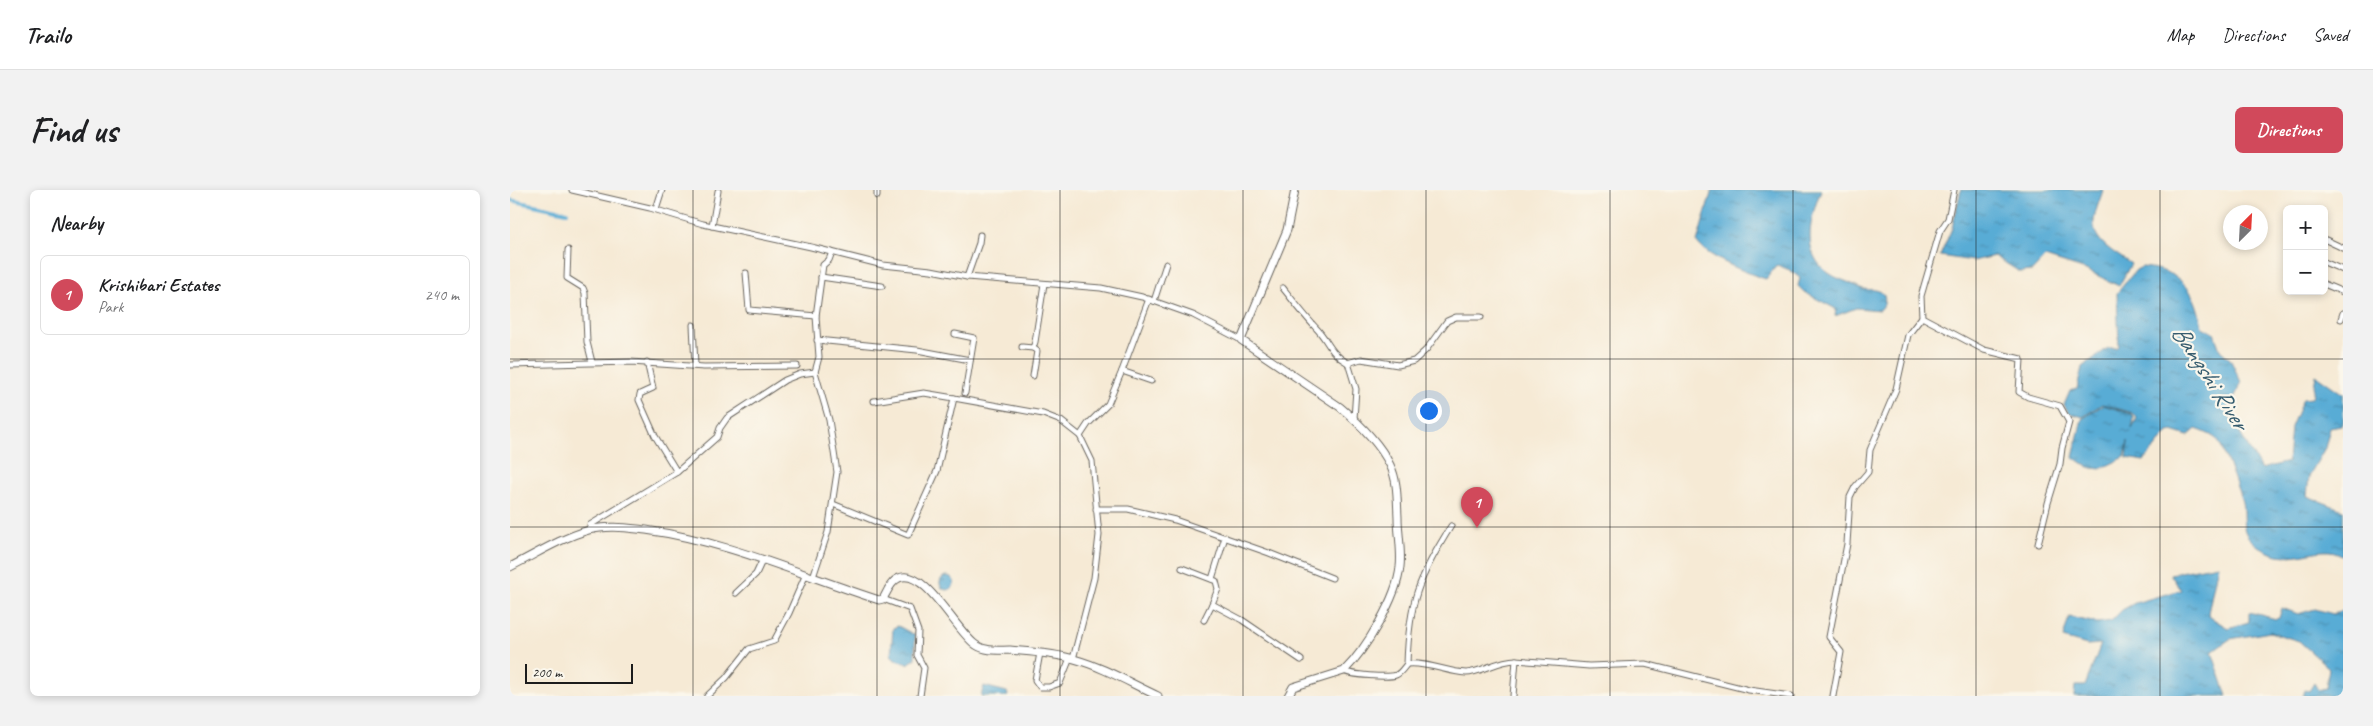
<!DOCTYPE html>
<html lang="en">
<head>
<meta charset="utf-8">
<style>
  :root { --surface:#fff; --page:#f2f2f2; --text:#202124; --muted:#757577; --line:#e0e0e0; --accent:#d1495b }
  body { margin:0; font-family:Caveat,sans-serif; background:var(--page); color:var(--text) }
  .controls { position:absolute; right:15px; top:15px; display:grid; overflow:hidden; border-radius:8px; box-shadow:0 2px 8px #0003 }
  .controls button { width:45px; height:45px; display:grid; place-items:center; padding:0; border:0; border-bottom:1px solid var(--line); background:var(--surface); color:var(--text); font:25px sans-serif }
  .compass { position:absolute; left:1713px; top:15px; width:45px; height:45px; border-radius:50%; background:var(--surface); box-shadow:0 2px 8px #0003; rotate:24deg }
  .scale { position:absolute; left:15px; bottom:12px; width:108px; box-sizing:border-box; padding-left:5px; border:2px solid #1c1c1c; border-top:0; font-size:14px; line-height:18px; white-space:nowrap; color:#1c1c1c; -webkit-text-stroke:4px #fbf7ec; paint-order:stroke }
  .you { position:absolute; left:918px; top:220px; width:18px; height:18px; margin:-12px; border:4px solid #fff; border-radius:50%; background:#1a73e8; box-shadow:0 0 0 8px #1a73e833 }
  .badge { display:grid; place-items:center; width:32px; height:32px; border-radius:50%; background:var(--accent); color:#fff; font-size:16px; font-weight:700 }
  .pin { position:absolute; translate:-50% -41px; filter:drop-shadow(0 1px 2px #0008) }
  .pin::after { content:''; position:absolute; top:26px; width:18px; height:15px; background:inherit; clip-path:polygon(0 0,100% 0,50% 100%) }
  .list { margin:0; padding:0; list-style:none }
  h2 { display:flex; justify-content:space-between; align-items:center; height:65px; margin:0; padding:0 20px; font-size:21px }
  h2 small { font-size:16px; font-weight:400; color:var(--muted) }
  .list li { display:grid; grid-template-columns:32px 1fr auto; gap:15px; align-items:center; box-sizing:border-box; height:80px; margin:0 10px 10px; padding:0 10px; border:1px solid var(--line); border-radius:8px }
  .list b { display:block; font-size:19px; white-space:nowrap }
  .list p { margin:0; font-size:16px; white-space:nowrap; color:var(--muted) }
  .list em { font-size:16px; font-style:normal; color:var(--muted) }
  .map { position:relative; flex:none; width:1833px; height:506px; overflow:hidden; border-radius:8px }
  header { display:flex; align-items:center; gap:30px; box-sizing:border-box; height:70px; padding:0 25px; background:var(--surface); border-bottom:1px solid var(--line) }
  header strong { font-size:24px }
  nav { display:flex; gap:28px; margin-inline-start:auto; font-size:18px }
  .intro { display:flex; align-items:center; justify-content:space-between; box-sizing:border-box; height:120px; padding:0 30px }
  h1 { margin:0; font-size:35px }
  .button { padding:12px 22px; border-radius:8px; background:var(--accent); color:#fff; font-size:18px; font-weight:700 }
  main { display:flex; gap:30px; padding:0 30px }
  aside { flex:1; background:var(--surface); border-radius:8px; box-shadow:0 2px 8px #0003 }
  .map>svg:first-child { display:block }
  .water { fill:url(#water-ripples); stroke:#3a6478 }
  .lines { fill:none; stroke-linecap:round; stroke-linejoin:round }
  .canal { stroke:#59acd5; stroke-width:4 }
  .minor-casing { stroke:#68645d; stroke-width:7 }
  .major-casing { stroke:#68645d; stroke-width:9 }
  .minor { stroke:#fff; stroke-width:5 }
  .major { stroke:#fff; stroke-width:7 }
  .grid { fill:none; stroke:#1c1c1c; stroke-width:1; stroke-opacity:0.55 }
  .labels { text-anchor:middle; dominant-baseline:central; stroke-width:4.5; stroke-linejoin:round; paint-order:stroke }
  .water-label { font-size:25px; font-style:italic; fill:#375d6f; stroke:#fbf7ec }
</style>
</head>
<body>
<header>
<strong>Trailo</strong>
<nav><a>Map</a><a>Directions</a><a>Saved</a></nav>
</header>
<div class="intro"><h1>Find us</h1><a class="button">Directions</a></div>
<main>
<aside>
<h2>Nearby<small></small></h2>
<ul class="list">
<li><span class="badge">1</span><div><b>Krishibari Estates</b><p>Park</p></div><em>240 m</em></li>
</ul>
</aside>
<div class="map">
<svg width="1833" height="506" viewBox="0 0 1833 506">
  <defs>
    <pattern id="water-ripples" width="26" height="14" patternUnits="userSpaceOnUse" patternTransform="scale(1.25)"><rect width="26" height="14" fill="#59acd5"/><path d="M2 4q2-2 4 0t4 0M15 11q2-2 4 0t4 0" fill="none" stroke="#498bac"/></pattern>
  </defs>
  <rect width="100%" height="100%" fill="#fbf7ec"/>
  <filter id="ink" filterUnits="userSpaceOnUse"><feTurbulence type="fractalNoise" baseFrequency=".02" numOctaves="2"/><feDisplacementMap in="SourceGraphic" scale="10" xChannelSelector="R" yChannelSelector="G"/><feConvolveMatrix kernelMatrix="1 2 1 2 8 2 1 2 1" color-interpolation-filters="sRGB"/></filter>
  <filter id="wash" filterUnits="userSpaceOnUse"><feTurbulence type="fractalNoise" baseFrequency=".0096" numOctaves="4" result="noise"/><feDisplacementMap in="SourceGraphic" scale="20" xChannelSelector="R" yChannelSelector="G"/><feGaussianBlur stdDeviation="1.12" result="paint"/><feColorMatrix in="noise" values="0 0 0 0 0 0 0 0 0 0 0 0 0 0 0 0 0 1.4 0 .05"/><feComposite in="paint" operator="in"/></filter>
  <g filter="url(#wash)">
    <rect width="100%" height="100%" fill="#f6ead5"/>
    <g class="water">
      <path d="M1202,0h109c-14,36 -22,75 24,91 6,2 12,6 18,8 5,1 11,0 16,2 8,3 7,14 1,19l-24,-2 -21,8 1,-7 -32,-17 -6,-6 2,-8 -10,-8 -13,-5 -11,14c-17,-5 -60,-22 -69,-37z"/>
      <path d="M1451,0h142c-3,10 -8,21 -9,31 -3,20 23,33 37,43l-12,22 -33,-16 -41,-13 -13,14 -12,1 -26,-16 -21,5 -33,-5 12,-28z"/>
      <path d="M1632,77c39,3 54,23 60,60l12,6 6,17 10,9 11,23 -13,31 33,56 27,-7 3,-35 12,-28 9,-1 4,-23 27,19v29l-2,3 -11,2 -5,20 -16,28 -2,20 36,14v46c-25,-18 -56,20 -93,-17 -10,-10 -5,-24 -8,-37 -3,-10 -18,-52 -24,-61 -3,-5 -16,-10 -22,-12l-8,7 -16,-5 -4,1 -24,29 -17,-3 1,-17 -3,16c-26,12 -28,18 -52,0l9,-38 21,-14 29,9 2,4 -2,11 5,-11 -4,-5 -31,-9 -19,13 -14,-4 -5,-8 6,-14 7,-2 5,-22 26,-19h9l2,-2 -2,-53 19,-23z"/>
      <path d="M1708,375l-10,48 2,4 18,11 21,-6v-10l27,7 3,-1 3,-10 16,6 17,-5 18,5 10,-4v86h-40l2,-6 4,1 5,-8 4,7 8,-2 3,-20 -30,-27 -29,-9 -40,7 -18,13 15,44h-153l1,-10h10l16,-42 -14,1 -24,-7 6,-21 28,6 14,-2 11,-11 13,-7 46,-13 -11,-16z"/>
      <circle cx="437" cy="393" r="7"/>
      <path d="M388,436l17,9v24l-7,5 -12,-4 -5,-5 2,-27z"/>
      <path d="M474,496l23,6 1,4h-27z"/>
    </g>
    <g class="lines">
      <path class="canal" d="M0,10l57,12"/>
    </g>
  </g>
  <g filter="url(#ink)">
    <g class="lines">
      <defs>
        <g id="minor">
          <path d="M62,0l78,18 53,16 108,23 72,18 48,5 36,7 134,11 41,9 51,18 48,25"/>
          <path d="M1444,0l-6,29 -8,12 -19,65 1,21 62,33 37,9 -2,33 9,5 32,9 9,16 -7,26 -2,16 -12,39 -10,41"/>
          <path d="M367,6v-6"/>
          <path d="M146,19l6,-19"/>
          <path d="M202,36l6,-35"/>
          <path d="M1816,50l17,8"/>
          <path d="M58,60l-1,28 16,10 2,5 2,49 5,20"/>
          <path d="M1814,72l19,8"/>
          <path d="M236,83l3,37 67,6"/>
          <path d="M311,87l61,9"/>
          <path d="M457,87l12,-34 1,-8"/>
          <path d="M1814,94l19,8"/>
          <path d="M773,98c11,14 21,27 33,40 13,13 13,25 32,35l8,26 -2,30"/>
          <path d="M639,109l-27,72 29,10"/>
          <path d="M644,111l12,-37"/>
          <path d="M1831,129l2,-6"/>
          <path d="M183,135l2,40"/>
          <path d="M445,144l19,4 -9,55"/>
          <path d="M307,150l100,10 53,10"/>
          <path d="M512,157l11,1 2,-6 9,-58"/>
          <path d="M523,158l4,3 -4,25"/>
          <path d="M137,172l6,26 -13,6 -1,6 16,36 22,36 40,-35 3,-9 7,-10 58,-38 15,-6 15,-2"/>
          <path d="M838,173l13,-4 37,6 16,-4 12,-11 21,-29 9,-4h25"/>
          <path d="M0,175l121,-3 73,5 93,-1"/>
          <path d="M444,208l89,16 18,7 19,15"/>
          <path d="M323,314l75,31 29,-64 17,-73 -30,-5 -50,8"/>
          <path d="M586,319h32l47,11 94,33 63,25"/>
          <path d="M80,340v-5l87,-53"/>
          <path d="M672,378l34,13 2,8 -6,15 30,16 59,40"/>
          <path d="M303,387l15,-45 9,-60 -8,-52 -14,-48 4,-15 -3,-41 7,-51 6,-5 3,-8"/>
          <path d="M702,389l13,-42"/>
          <path d="M226,403l20,-19 7,-15"/>
          <path d="M373,409l27,10 8,22 -1,24 7,13 -4,28"/>
          <path d="M694,430l8,-16"/>
          <path d="M530,463l-5,27 5,7h9l11,-4 10,-25"/>
          <path d="M563,469l21,-81 5,-43 -7,-74 -12,-25 8,-12 20,-20 14,-33"/>
          <path d="M897,474c2,-64 11,-84 44,-138"/>
          <path d="M834,481c6,4 44,7 52,4 5,-2 8,-8 11,-11 21,-2 39,8 59,9 14,0 32,-13 50,-13"/>
          <path d="M197,506l19,-18 23,-29 25,-8 15,-28 17,-39"/>
          <path d="M1003,506l3,-36 73,6 56,-2 104,26 42,6"/>
          <path d="M1323,506l8,-44 -12,-15 18,-93 3,-47 5,-10 13,-15 2,-22 26,-61 12,-54 14,-18"/>
        </g>
        <g id="major">
          <path d="M0,377c26,-13 51,-29 79,-37 19,-5 38,-2 57,0 81,11 155,45 233,70l4,-1c4,-7 8,-18 16,-21 26,-11 58,55 77,67 11,7 22,5 34,5 21,2 43,3 64,9 29,8 56,24 84,37"/>
          <path d="M778,506l5,-9 51,-16c22,-22 53,-73 56,-104 2,-16 -2,-33 -2,-50 -1,-17 0,-36 -8,-52 -11,-23 -31,-42 -50,-58l-99,-67 46,-110 8,-40"/>
        </g>
      </defs>
      <use href="#minor" class="minor-casing"/>
      <use href="#major" class="major-casing"/>
      <use href="#minor" class="minor"/>
      <use href="#major" class="major"/>
    </g>
  </g>
  <path class="grid" d="M183,0v506M367,0v506M550,0v506M733,0v506M916,0v506M1100,0v506M1283,0v506M1466,0v506M1650,0v506M0,169h1833M0,337h1833"/>
  <g class="labels">
    <g class="water-label">
      <text transform="translate(1700 187) rotate(57)">Bangshi River</text>
    </g>
  </g>
</svg>
<div class="controls">
<button>+</button>
<button>−</button>
</div>
<svg class="compass" viewBox="-18 -18 36 36"><path d="M0-13l5 13h-10z" fill="#e53935"/><path d="M0 13l5-13h-10z" fill="#757577"/></svg>
<div class="scale">200 m</div>
<div class="you"></div>
<div class="pin badge" style="left:967px;top:338px">1</div>
</div>
</main>
</body>
</html>
